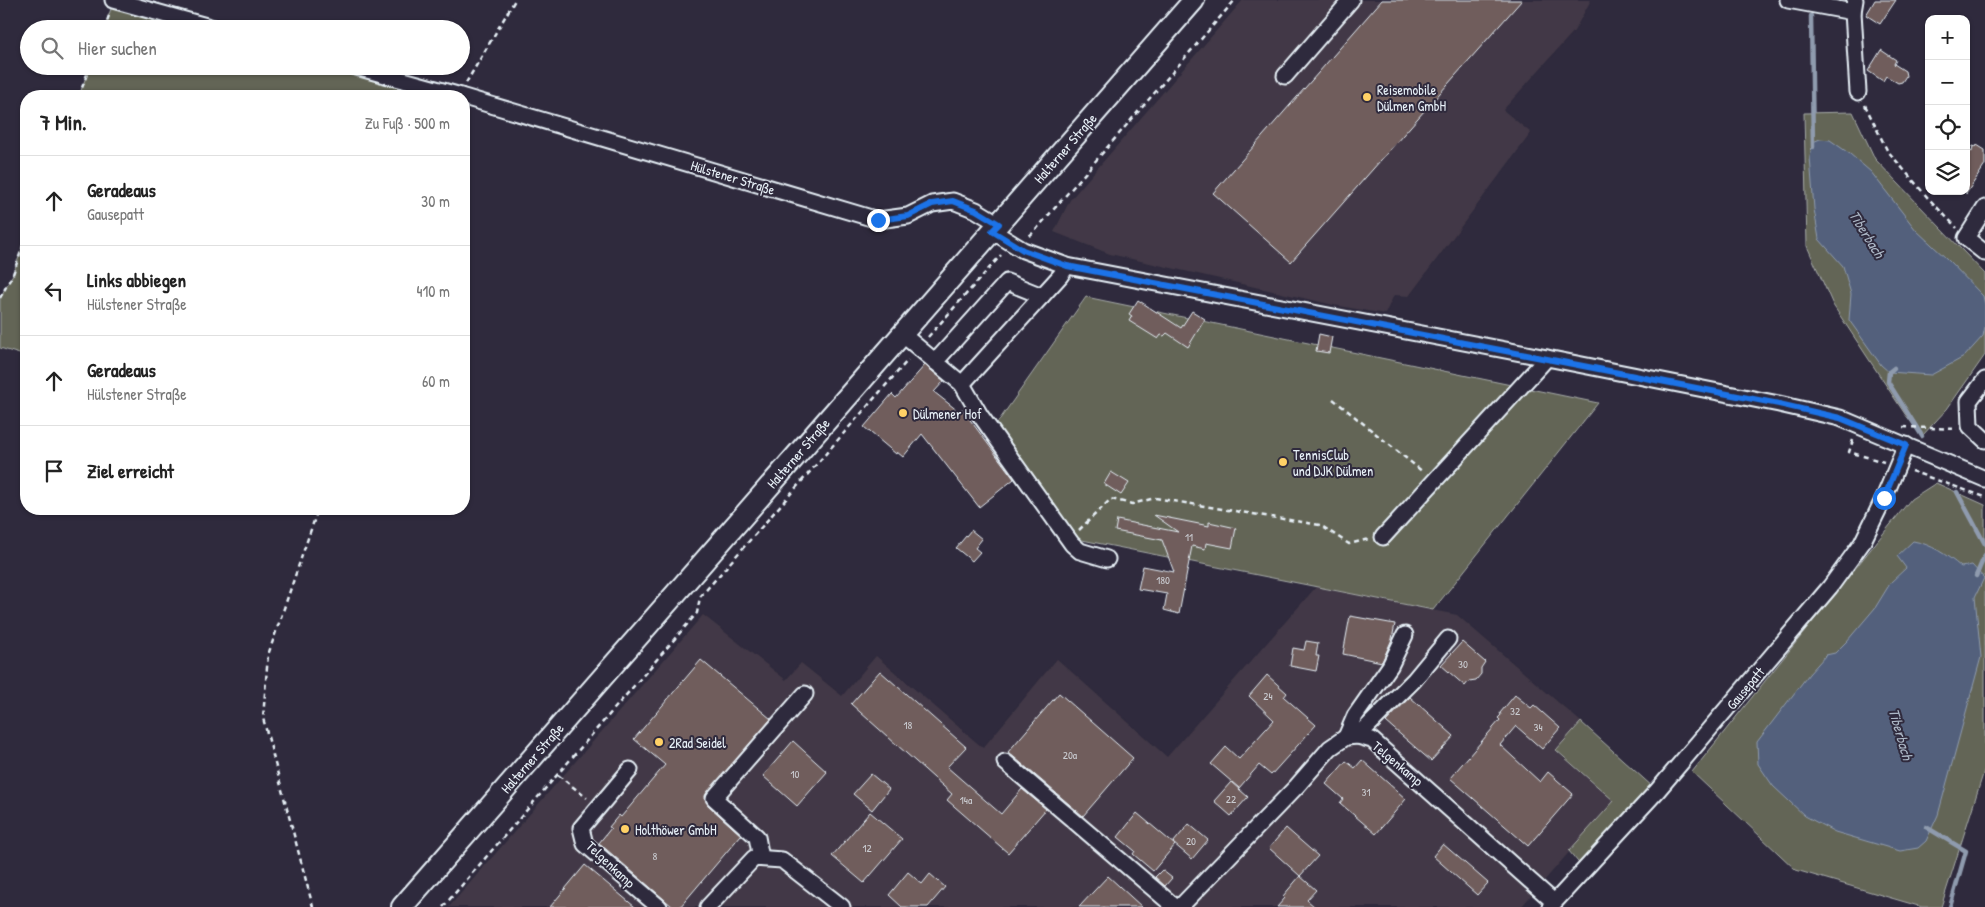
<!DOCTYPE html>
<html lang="de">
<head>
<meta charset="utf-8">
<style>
  :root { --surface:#fff; --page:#f6f6f6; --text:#222; --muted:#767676; --line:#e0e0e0 }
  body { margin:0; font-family:"Patrick Hand",sans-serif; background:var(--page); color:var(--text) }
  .controls { position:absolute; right:15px; top:15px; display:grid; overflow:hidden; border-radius:10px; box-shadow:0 1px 4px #0004 }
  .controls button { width:45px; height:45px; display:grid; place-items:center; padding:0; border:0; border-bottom:1px solid var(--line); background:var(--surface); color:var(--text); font:25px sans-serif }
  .stop { position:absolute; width:15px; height:15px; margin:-11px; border:4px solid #1a73e8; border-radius:50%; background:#fff }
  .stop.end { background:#1a73e8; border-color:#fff; box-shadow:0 1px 5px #0008 }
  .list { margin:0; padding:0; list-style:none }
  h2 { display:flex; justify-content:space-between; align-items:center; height:65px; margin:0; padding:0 20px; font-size:21px }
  h2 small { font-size:16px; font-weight:400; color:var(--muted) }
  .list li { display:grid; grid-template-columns:32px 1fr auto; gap:15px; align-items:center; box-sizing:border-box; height:90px; padding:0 20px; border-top:1px solid var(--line) }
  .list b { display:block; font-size:19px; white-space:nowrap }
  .list p { margin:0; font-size:16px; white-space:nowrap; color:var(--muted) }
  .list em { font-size:16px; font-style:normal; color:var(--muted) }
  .icon { flex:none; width:28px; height:28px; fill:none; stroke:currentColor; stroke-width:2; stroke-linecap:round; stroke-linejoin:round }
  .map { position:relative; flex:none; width:1985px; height:907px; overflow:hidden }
  .search { position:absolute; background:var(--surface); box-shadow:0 1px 4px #0004; left:20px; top:20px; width:450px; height:55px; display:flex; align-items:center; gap:12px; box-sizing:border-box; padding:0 18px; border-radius:28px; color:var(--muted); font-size:19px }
  .panel { position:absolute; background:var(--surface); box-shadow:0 1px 4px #0004; left:20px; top:90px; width:450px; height:425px; border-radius:20px }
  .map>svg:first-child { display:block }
  .built { fill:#423946 }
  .green { fill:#646557; stroke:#a6aba8 }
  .water { fill:#53617c; stroke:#8f9bae }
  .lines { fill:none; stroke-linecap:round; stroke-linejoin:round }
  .stream { stroke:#8f9bae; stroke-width:4.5 }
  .building { fill:#6f5d5c; stroke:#e8f1f8 }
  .minor-casing { stroke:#e8f1f8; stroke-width:19 }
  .major-casing { stroke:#e8f1f8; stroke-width:24 }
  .path { stroke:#e8f1f8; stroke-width:2.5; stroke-dasharray:5 4; stroke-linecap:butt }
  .minor { stroke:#2f2a3d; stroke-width:15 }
  .major { stroke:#2f2a3d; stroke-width:20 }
  .route { stroke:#1a73e8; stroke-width:6 }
  .poi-dot { fill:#ffd166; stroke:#2f2a3d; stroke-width:2 }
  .labels { text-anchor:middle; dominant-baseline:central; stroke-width:4; stroke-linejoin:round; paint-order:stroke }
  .number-label { font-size:11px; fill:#caccd1 }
  .poi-label { font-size:14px; fill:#e8f1f8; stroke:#2f2a3d; text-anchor:start }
  .street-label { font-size:14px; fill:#e8f1f8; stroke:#2f2a3d }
  .water-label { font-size:15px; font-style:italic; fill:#acb7c6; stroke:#2f2a3d }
</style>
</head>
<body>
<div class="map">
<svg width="1985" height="907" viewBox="0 0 1985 907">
  <rect width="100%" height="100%" fill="#2f2a3d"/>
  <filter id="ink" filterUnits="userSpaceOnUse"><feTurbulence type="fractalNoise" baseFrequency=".02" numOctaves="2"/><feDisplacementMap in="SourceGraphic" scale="10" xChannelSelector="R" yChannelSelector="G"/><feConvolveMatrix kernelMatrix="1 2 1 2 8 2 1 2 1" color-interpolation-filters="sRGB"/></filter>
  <g filter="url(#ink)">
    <g class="built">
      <path d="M1243,0h348l-17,31 -71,79 28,23 -122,163 -15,-1 -9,19 -51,-9 -224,-51 -56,-22 16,-32z"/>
      <path d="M1316,587l141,28 124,107 -25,29 58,50 -93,106h-1072l254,-292 83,65 15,-17 41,33 34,-40 107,92 74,-89 110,98z"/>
    </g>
    <g class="green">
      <path d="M114,0l103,29h-113z"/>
      <path d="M90,66h263l105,30h-379z"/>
      <path d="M1853,112l22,47 110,115v81l-38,54 -25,27 -17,-22 -72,-109 -26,-59 -3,-133z"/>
      <path d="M26,237v119l-26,-8v-50l13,-24z"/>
      <path d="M1086,297l512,106 -165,207 -371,-74 -69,-107z"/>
      <path d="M1936,483l49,22v263l-44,139h-19l-126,-37 -104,-98 219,-273z"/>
      <path d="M1581,722l73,66 -72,79 -13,-16 45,-50 -58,-51z"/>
    </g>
    <g class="water">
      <path d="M1820,139l10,1 20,14 21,18 45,58 31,29 36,37 2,9v22l-2,9 -19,21 -33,18 -42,-3 -8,-7 -32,-45 2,-26 -8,-28 -24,-27 -5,-30 -4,-52 3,-15z"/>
      <path d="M1913,541c18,3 34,14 48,26l11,-2 12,13 -9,19 6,60 -43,158 -12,26 -8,7 -18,3 -65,-19 -30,-16 -32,-30 -15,-22 -1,-22 52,-68 17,-19 9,-2 12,-12 28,-33 16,-26 15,-14 -9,-12z"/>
    </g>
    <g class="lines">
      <g class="stream">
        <path d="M1811,16l2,131"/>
        <path d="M1894,368l-5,4 -1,10 34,54"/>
        <path d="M1957,492l28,52"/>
        <path d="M1976,576l9,-21"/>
        <path d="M1926,827l40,24 -16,56"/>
      </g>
    </g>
    <g class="building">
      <path d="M1382,0h140l-231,262 -78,-69z"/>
      <path d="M1875,0h21l-16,24 -14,-9z"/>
      <path d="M1881,50l15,10 -2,4 11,7 1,5 -4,6 -4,1 -12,-7 -3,5 -15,-10z"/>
      <path d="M1977,145l8,5v15l-19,29v-46l6,4 1,-6 3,1z"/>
      <path d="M1138,300l43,28 11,-17 13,8 -17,28 -21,-14 -3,3 -3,-1 -3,4 -29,-18 3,-5 -3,-2z"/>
      <path d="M1319,334l13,3 -3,16 -13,-2z"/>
      <path d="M925,365l19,16 -10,11 24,19 4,-2 52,70 -35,28 -57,-73 -19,23 -6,-5 -1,2 -32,-27 28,-33 4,4z"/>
      <path d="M1111,472l18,11 -8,12 -17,-11z"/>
      <path d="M1154,515l55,11v-4l27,6 -4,20 -26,-5 -1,6 -13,-3 -13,68 -15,-4 3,-16 -29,-5 5,-23 31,6 -12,-32 -47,-9 2,-11 61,12z"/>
      <path d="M971,530l11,9 -7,9 5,4 -8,9 -16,-13z"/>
      <path d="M1350,616l45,8 -3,15 -10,23 -39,-8z"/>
      <path d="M1306,641l12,2 -2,13h3l-3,15 -26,-5 3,-18 11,2z"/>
      <path d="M1462,642l23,20 -4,6v6l-5,6 -7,1 -4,5 -24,-21z"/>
      <path d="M701,660l70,59 -66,77 3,9 33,30 -61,72h-7l-74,-64 12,-15 -2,-1 10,-12 2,2 44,-52 -31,-26z"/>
      <path d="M880,671l86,76 -19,20 54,47 21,-25 24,20 -38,44 -61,-53 5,-6 -101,-90z"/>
      <path d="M1267,675l20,18 -3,4 32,28 -45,50 -12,-10 -20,23 -28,-24 15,-17 13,12 35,-39 -25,-24z"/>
      <path d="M1059,693l74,65 -50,58 -75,-64z"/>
      <path d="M1515,695l16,13 3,-3 26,23 -18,21 -26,-23 -16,19 40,37 8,-10 25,22 -45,52 -78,-68 50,-58 -2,-2 3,-3 -1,-2z"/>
      <path d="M1410,697l44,39 -23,25 -45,-39z"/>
      <path d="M793,741l34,31 -30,34 -34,-30z"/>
      <path d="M1362,760l44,39 -30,35 -36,-31 3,-4 -17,-15 20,-23 9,7z"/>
      <path d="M871,774l18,15 -17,21 -19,-16z"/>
      <path d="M1231,782l17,15 -17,19 -17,-15z"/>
      <path d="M870,812l32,27 -38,44 -32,-27z"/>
      <path d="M1137,813l38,32 -22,26 -20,-17 2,-3 -17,-14z"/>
      <path d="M1189,824l19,16 -16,19 -19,-16z"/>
      <path d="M1286,828l32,28 -18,20 -31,-28z"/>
      <path d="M1443,844l45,39 -11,12 -44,-39z"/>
      <path d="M585,865l50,42h-85z"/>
      <path d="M1162,870l10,8 -7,8 -10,-9z"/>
      <path d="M908,872l14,12 8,-10 15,13 -17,20h-26l-13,-12z"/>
      <path d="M1108,876l34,31h-63z"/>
      <path d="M1300,876l16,14 -9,10 8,7h-38l8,-9 -2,-2z"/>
    </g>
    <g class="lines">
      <defs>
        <g id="minor">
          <path d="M113,0l104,29"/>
          <path d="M1788,0l65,12"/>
          <path d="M1855,0l-2,12 5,80"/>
          <path d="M353,66l108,30"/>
          <path d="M1285,76l66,-76"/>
          <path d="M464,97l414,123 30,-4 24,-12 21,-3 23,9 23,14"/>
          <path d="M1985,208l-19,30 19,15"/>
          <path d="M992,231l31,19 44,16 480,92 232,46 61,14 145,61"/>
          <path d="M902,334l60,50 98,-108 7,-10"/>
          <path d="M935,362l72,-80 35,14"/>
          <path d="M1985,380l-16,21 1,25 15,14"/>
          <path d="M962,384l18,31 92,129 8,7 27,8"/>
          <path d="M1383,537l164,-179"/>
          <path d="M1358,736l56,-56 34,-41"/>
          <path d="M1346,737l9,-21 35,-50 15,-31"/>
          <path d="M1005,762l170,145"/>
          <path d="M630,770l-49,58 4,16 74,63"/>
          <path d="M761,858l-4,-21 -43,-39 91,-104"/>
          <path d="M708,907l46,-49 28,2 60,47"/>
          <path d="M1180,907l117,-121 33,-38 16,-11 12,-1 14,4 182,162"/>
          <path d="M1550,907l107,-116 173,-204 32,-44 22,-45 22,-53"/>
        </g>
        <path id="major" d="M402,907l792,-907"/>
      </defs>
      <use href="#minor" class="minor-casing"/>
      <use href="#major" class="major-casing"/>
      <g class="path">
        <path d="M104,29l6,-16"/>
        <path d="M466,83l49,-83"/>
        <path d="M79,96l11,-30"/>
        <path d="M1865,105l22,45 41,48 29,30"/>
        <path d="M1029,236l5,-4 201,-232"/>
        <path d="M0,298l13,-24 13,-37"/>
        <path d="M928,337l73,-82"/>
        <path d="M1333,399l90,73"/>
        <path d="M1903,427l54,2"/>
        <path d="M1853,440l-4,12 35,10"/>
        <path d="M1911,471l74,26"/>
        <path d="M1079,530l32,-31 21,5 23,-6 165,27 29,19 20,-5"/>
        <path d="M558,775l29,23"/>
        <path d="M313,907l-50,-189 5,-63 50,-146"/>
        <path d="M443,907l254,-294 3,-16 208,-237"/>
      </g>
      <use href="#minor" class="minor"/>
      <use href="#major" class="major"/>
    </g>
  </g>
  <g class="lines" filter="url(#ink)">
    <path class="route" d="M878,220l30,-4 24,-12 21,-3 23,9 23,14 -7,7 31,19 44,16 712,138 61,14 66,27 -22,53"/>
  </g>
  <g class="poi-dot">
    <circle cx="1367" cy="97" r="5"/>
    <circle cx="903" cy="413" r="5"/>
    <circle cx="1283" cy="462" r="5"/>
    <circle cx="659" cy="742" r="5"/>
    <circle cx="625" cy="829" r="5"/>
  </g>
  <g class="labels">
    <g class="number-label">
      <text x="1189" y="537">11</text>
      <text x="1163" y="580">180</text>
      <text x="1463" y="664">30</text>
      <text x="1268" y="696">24</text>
      <text x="1515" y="711">32</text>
      <text x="908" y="725">18</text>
      <text x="1538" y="727">34</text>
      <text x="1070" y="755">20a</text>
      <text x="795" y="774">10</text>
      <text x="1366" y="792">31</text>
      <text x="1231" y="799">22</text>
      <text x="966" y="800">14a</text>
      <text x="1191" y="841">20</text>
      <text x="867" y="848">12</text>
      <text x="655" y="856">8</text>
    </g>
    <g class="poi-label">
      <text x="1377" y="89">Reisemobile<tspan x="1377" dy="16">Dülmen GmbH</tspan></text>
      <text x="913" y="413">Dülmener Hof</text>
      <text x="1293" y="454">TennisClub<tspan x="1293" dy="16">und DJK Dülmen</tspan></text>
      <text x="669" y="742">2Rad Seidel</text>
      <text x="635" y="829">Holthöwer GmbH</text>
    </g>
    <g class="street-label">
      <text transform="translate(1065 148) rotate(-49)">Halterner Straße</text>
      <text transform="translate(733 177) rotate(17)">Hülstener Straße</text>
      <text transform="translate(798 453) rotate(-49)">Halterner Straße</text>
      <text transform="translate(1745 688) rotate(-50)">Gausepatt</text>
      <text transform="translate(532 758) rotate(-49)">Halterner Straße</text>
      <text transform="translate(1398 763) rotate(40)">Telgenkamp</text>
      <text transform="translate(611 864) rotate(43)">Telgenkamp</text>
    </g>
    <g class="water-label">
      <text transform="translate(1867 234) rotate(58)">Tiberbach</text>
      <text transform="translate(1901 734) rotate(74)">Tiberbach</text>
    </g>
  </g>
</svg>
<div class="controls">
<button>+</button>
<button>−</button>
<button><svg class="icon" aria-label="locate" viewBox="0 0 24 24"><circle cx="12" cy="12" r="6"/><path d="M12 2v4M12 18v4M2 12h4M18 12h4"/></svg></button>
<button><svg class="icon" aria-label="layers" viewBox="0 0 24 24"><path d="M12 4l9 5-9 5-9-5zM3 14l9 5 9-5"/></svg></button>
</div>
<div class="stop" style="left:1884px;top:498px"></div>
<div class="stop end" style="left:878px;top:220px"></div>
<div class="search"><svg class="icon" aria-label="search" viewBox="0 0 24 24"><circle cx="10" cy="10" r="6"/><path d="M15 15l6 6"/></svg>Hier suchen</div>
<section class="panel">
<h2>7 Min.<small>Zu Fuß · 500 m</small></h2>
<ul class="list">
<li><svg class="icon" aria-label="ahead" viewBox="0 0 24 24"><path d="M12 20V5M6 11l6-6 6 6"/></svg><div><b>Geradeaus</b><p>Gausepatt</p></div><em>30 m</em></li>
<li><svg class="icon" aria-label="left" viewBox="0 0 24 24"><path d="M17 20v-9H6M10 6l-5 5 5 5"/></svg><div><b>Links abbiegen</b><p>Hülstener Straße</p></div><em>410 m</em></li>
<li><svg class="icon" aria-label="ahead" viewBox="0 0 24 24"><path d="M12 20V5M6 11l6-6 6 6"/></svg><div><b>Geradeaus</b><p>Hülstener Straße</p></div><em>60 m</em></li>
<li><svg class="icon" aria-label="arrive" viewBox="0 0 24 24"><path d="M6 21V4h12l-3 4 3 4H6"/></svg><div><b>Ziel erreicht</b></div></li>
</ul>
</section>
</div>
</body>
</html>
